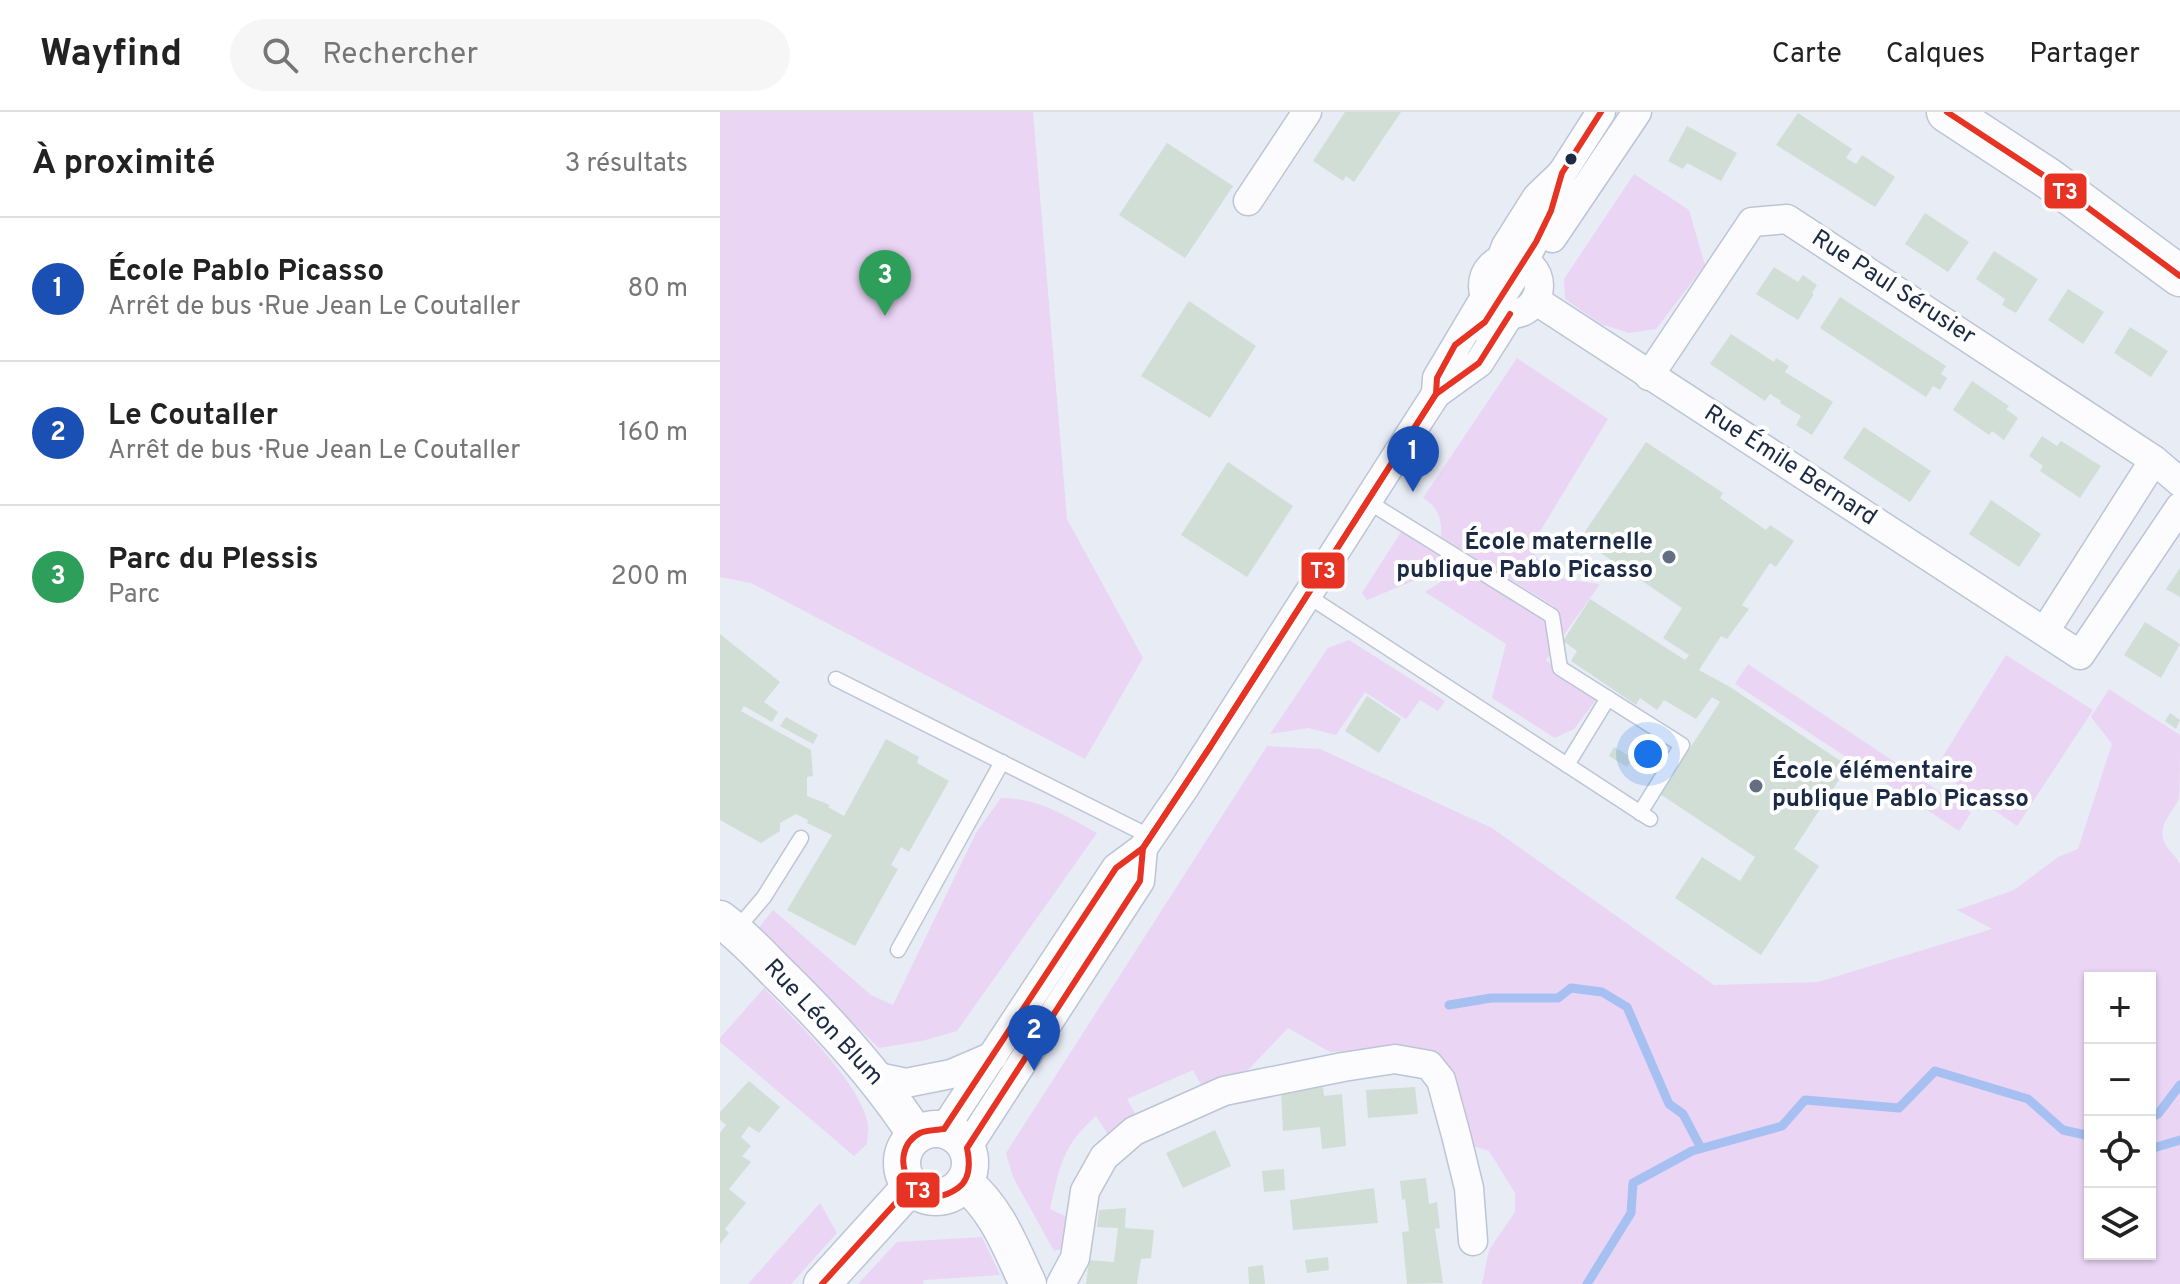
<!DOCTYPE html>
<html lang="fr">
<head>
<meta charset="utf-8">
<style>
  :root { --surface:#fff; --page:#f6f6f6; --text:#222; --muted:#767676; --line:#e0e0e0; --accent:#db2777 }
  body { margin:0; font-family:Overpass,sans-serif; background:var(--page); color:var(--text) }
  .controls { position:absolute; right:24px; bottom:24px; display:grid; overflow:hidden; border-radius:0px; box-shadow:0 2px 6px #0004 }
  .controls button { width:72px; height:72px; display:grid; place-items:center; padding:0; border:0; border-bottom:2px solid var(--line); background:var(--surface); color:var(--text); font:40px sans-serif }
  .you { position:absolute; left:928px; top:642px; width:28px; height:28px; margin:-20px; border:6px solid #fff; border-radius:50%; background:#1a73e8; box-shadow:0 0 0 12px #1a73e833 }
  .badge { display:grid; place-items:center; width:52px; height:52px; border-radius:50%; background:var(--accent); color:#fff; font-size:26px; font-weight:700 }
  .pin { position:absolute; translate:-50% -66px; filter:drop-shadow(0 2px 4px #0008) }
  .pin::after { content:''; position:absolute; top:42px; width:28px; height:24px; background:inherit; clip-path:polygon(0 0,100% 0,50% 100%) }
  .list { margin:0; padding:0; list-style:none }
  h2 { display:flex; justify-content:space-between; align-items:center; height:104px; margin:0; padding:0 32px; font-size:34px }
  h2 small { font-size:26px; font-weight:400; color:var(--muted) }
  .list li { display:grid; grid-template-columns:52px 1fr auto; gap:24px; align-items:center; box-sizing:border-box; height:144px; padding:0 32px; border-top:2px solid var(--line) }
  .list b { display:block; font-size:30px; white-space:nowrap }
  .list p { margin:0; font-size:26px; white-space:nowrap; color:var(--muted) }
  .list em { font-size:26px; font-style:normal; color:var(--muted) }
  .icon { flex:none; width:44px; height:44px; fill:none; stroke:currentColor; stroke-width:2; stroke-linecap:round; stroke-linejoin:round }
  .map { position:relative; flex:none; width:1460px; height:1172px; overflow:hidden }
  header { display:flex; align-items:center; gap:48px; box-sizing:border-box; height:112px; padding:0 40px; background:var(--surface); border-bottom:2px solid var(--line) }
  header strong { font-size:38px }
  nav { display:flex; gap:44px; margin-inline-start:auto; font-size:28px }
  .search { width:560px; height:72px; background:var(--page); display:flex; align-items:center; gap:20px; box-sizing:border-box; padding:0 28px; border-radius:44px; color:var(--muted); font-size:30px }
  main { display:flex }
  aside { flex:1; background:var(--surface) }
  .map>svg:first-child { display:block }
  .green { fill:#ebd5f5; fill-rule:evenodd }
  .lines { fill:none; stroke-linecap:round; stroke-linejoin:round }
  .stream { stroke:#a6c1f1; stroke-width:9 }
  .building { fill:#d1ded6 }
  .service-casing { stroke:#bcc5d6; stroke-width:17 }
  .minor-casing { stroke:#bcc5d6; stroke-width:31 }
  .tertiary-casing { stroke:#bcc5d6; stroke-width:39 }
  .secondary-casing { stroke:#bcc5d6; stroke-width:43 }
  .service { stroke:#fcfcfe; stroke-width:14 }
  .minor { stroke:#fcfcfe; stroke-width:28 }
  .tertiary { stroke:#fcfcfe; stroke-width:36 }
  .secondary { stroke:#fcfcfe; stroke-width:40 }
  .bus-1-casing { stroke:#fff; stroke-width:12 }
  .bus-1 { stroke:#e63323; stroke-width:6 }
  .bus-dot { fill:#1b2a45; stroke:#fff; stroke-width:3 }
  .poi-dot { fill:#636e83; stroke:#fff; stroke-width:3 }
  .labels { text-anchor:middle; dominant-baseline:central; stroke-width:8; stroke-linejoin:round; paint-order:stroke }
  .street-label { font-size:24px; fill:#1b2a45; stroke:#fff }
  .poi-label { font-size:24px; font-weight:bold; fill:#1b2a45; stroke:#fff; text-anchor:end }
  .line-badge { stroke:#fff; stroke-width:3 }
  .badge-label { font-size:22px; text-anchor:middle; font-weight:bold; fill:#fff }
</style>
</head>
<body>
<header>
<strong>Wayfind</strong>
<div class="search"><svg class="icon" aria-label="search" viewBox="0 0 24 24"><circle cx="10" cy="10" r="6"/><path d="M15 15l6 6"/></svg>Rechercher</div>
<nav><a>Carte</a><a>Calques</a><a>Partager</a></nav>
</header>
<main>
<aside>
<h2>À proximité<small>3 résultats</small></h2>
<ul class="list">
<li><span class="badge" style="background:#1a4fb4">1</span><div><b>École Pablo Picasso</b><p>Arrêt de bus · Rue Jean Le Coutaller</p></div><em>80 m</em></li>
<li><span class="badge" style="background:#1a4fb4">2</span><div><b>Le Coutaller</b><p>Arrêt de bus · Rue Jean Le Coutaller</p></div><em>160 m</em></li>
<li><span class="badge" style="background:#2e9e5b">3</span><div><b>Parc du Plessis</b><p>Parc</p></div><em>200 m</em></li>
</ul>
</aside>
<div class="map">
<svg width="1460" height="1172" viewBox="0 0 1460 1172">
  <rect width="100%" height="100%" fill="#e8ecf5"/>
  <g class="green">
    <path d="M0,0h313l34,407 76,139 -58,101 -334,-176 -31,-6z"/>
    <path d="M914,62l55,36 16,55 -49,64 -27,4 -28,-9 -36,-25 -1,-20z"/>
    <path d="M797,246l91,61 -78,129 21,29 49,7 -54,76 50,40 -22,29 -19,9 -63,-40 14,-54 -81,-52 43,-28 84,52 2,-10 -113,-69c1,-18 -2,-29 -18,-39z"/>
    <path d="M681,420l53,32 -87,36 -5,-7z"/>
    <path d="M629,528l96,61 -7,10 -18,-11 -14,19 -41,-27 -29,43 -28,-7 -38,6 58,-86z"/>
    <path d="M1286,543l87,55 -76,116 -82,-57z"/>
    <path d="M1028,552l223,149 -12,18 -224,-147z"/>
    <path d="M1389,577l71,46c0,16 0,50 -1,63 -6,15 -23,27 -14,46 4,7 11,12 15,20v420h-698l7,-34 26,-38v-19l-26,-42 -19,-6 -67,-97 -73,4 -42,-24 -39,41 -44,23 -12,-22 -66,29 12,22 -28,18 -15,-23c-35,31 -36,51 -46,93l23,11 -9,28 -10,3 -41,-74 -7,-24 261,-407 53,3 172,79 222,157 104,-3 174,-53 -35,-19 57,-20 44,-33 20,-8 34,-105 -21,-27zM1370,866h60v276h-60z"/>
    <path d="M281,686c37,0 64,17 96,35l-140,198 -35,10 -43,7 -122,-118 16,-20 98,85 22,10 83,-172z"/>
    <path d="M44,876c30,32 97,94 104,137 1,6 -1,13 -1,19l-13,12 -134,-114v-4z"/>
    <path d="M100,1091l17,30 -46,51h-43z"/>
    <path d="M262,1125l18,38 -76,5 -1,4h-65l39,-42z"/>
  </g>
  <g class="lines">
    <g class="stream">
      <path d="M729,893l42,-7h67l13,-10 31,4 25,15 42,97 14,10 18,34"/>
      <path d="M1430,1006l8,-4 22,-29"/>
      <path d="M1430,1037l30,-9"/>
      <path d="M867,1172l44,-71 2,-30 59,-32 90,-25 23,-26 94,8 36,-37 93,28 35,31 27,6"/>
    </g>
  </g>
  <g class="building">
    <path d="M625,0h56l-47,70 -8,-6 -3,5 -30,-20z"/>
    <path d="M1078,1l54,36 -6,9 10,6 6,-9 33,22 -20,30 -99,-62z"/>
    <path d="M967,14l50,27 -16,28 -34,-18 -4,6 -15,-8z"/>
    <path d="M447,31l66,43 -48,72 -66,-43z"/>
    <path d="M1205,101l44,29 -21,30 -43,-28z"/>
    <path d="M1274,139l44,28 -22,34 -14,-8 3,-6 -29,-20z"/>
    <path d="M1054,155l24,15 5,-7 14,10 -5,8 2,1 -16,26 -42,-26z"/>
    <path d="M1348,177l36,23 -21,32 -35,-24z"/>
    <path d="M1120,185l106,69 -5,8 6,4 -7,12 -7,-4 -7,11 -106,-69z"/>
    <path d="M469,189l67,45 -46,72 -69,-42z"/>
    <path d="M1410,215l38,24 -17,26 -37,-24z"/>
    <path d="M1011,222l43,28 2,-4 13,8 -4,6 48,30 -21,33 -16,-10 5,-9 -21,-13 1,-2 -11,-7 -5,7 -55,-37z"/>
    <path d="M1252,269l37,25 -3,3 12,9 -14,22 -12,-9 -3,4 -36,-25z"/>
    <path d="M1144,315l67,44 -21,31 -67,-44z"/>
    <path d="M1322,324l15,10 4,-5 40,25 -21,32 -40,-27 3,-5 -14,-10z"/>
    <path d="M926,330l77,51 -3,5 46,32 4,-5 24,16 -18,26 -6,-4 -28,42 7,4 -22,30 -6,-3 -22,34 31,17 118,79 -54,83 25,17 -58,89 -86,-57 27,-41 38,24 15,-24 -95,-63 60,-92 -8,-5 -16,22 -32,-19 -7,10 -17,-12 -4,7 -65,-44 6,-10 -14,-10 27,-42 95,61 4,-5 -26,-17 19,-30 -102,-69z"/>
    <path d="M508,350l65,44 -46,71 -66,-42z"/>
    <path d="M1271,388l50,34 -22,33 -50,-33z"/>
    <path d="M1460,456v29l-14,-8z"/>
    <path d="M1425,510l35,22 -19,34 -37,-23z"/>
    <path d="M0,522l60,48 -16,20 14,10 -6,10 -28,-16 -3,5 70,39 2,26 -6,1v19l23,9 -2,2 16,9 42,-77 33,18 -2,6 32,18 -40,71 -8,-5 -10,18 7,4 -43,77 -68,-36 45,-75 -25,-12 1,-3 -12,-6 -16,9v8l-19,12 -41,-23z"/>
    <path d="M647,584l34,23 -22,34 -34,-22z"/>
    <path d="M1450,601l10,7 -4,9 -11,-8z"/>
    <path d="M66,605l32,18 -5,9 -33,-18z"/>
    <path d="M894,635l19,11 -6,9 -18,-11z"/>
    <path d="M29,969l31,26 -21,26 -10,-7 -8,11 10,9 -9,10 9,6 -22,27 17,14 -21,26 4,4 -9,11v-111l6,-8 -6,-5v-8z"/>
    <path d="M603,975l1,9 18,-2 4,52 -24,3 -2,-22 -37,4 -2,-39z"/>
    <path d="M695,975l3,27 -50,4 -2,-28z"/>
    <path d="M495,1018l16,36 -48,22 -17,-35z"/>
    <path d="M564,1057l1,21 -21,2 -2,-21z"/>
    <path d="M706,1066l3,26 8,-2 3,26 -5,1 8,54 -36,1 -5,-52 7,-1 -4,-32 -3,1 -2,-19z"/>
    <path d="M654,1076l4,35 -85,7 -3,-30z"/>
    <path d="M406,1096l-1,20 29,2 -3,28 -10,1 -4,25h-51l3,-24 25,2 4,-34 -21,-1 2,-17z"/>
    <path d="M608,1145l1,13 -22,3 -2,-13z"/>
    <path d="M543,1153l2,19h-16l-1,-17z"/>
  </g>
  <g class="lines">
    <defs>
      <g id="service">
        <path d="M647,389l185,115 8,52 122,77 -42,68"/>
        <path d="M588,484l342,223"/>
        <path d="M116,567l315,158"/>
        <path d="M847,653l41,-67"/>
        <path d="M16,818l28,-33 37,-59"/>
        <path d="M178,838l104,-188"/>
      </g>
      <g id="minor">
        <path d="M528,89l59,-89"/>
        <path d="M832,126l85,-126"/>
        <circle cx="791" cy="174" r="28"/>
        <path d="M781,147l5,-13 31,-49 25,-24 39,-61"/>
        <path d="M815,188l545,355 100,-148"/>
        <path d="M761,215c34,-50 64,-95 81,-154"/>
        <path d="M929,264l103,-154 35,-3 367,241 26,22"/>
        <path d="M716,282l1,-16 44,-74"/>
        <path d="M1325,519l109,-171"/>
        <path d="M153,964l33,7 45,-9 42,-18"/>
        <path d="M224,1017l172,-261 27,-20 42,-61 238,-373 13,-20 43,-31 31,-49"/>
        <path d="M247,1036l173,-267 3,-33"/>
        <path d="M341,1172l14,-26 10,-67 19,-34 30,-26 90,-40 119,-24 52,-8 34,6 12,15 15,55 13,53 4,53"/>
      </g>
      <g id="tertiary">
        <path d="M0,807c22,16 40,36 59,55 50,49 99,102 137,161"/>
        <circle cx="216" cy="1051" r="34"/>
        <path d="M244,1070c33,27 46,64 64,102"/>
        <path d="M102,1172l89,-98"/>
      </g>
      <path id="secondary" d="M1227,0l102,67 131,97"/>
    </defs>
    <use href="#service" class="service-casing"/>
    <use href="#minor" class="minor-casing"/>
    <use href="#tertiary" class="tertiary-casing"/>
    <use href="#secondary" class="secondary-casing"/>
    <use href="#service" class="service"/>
    <use href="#minor" class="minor"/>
    <use href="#tertiary" class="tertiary"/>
    <use href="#secondary" class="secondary"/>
    <defs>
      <g id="bus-1">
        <path d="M1227,0l102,67 131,97"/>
        <path d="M716,282l1,-16 18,-33 30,-23 51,-80 15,-31 11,-38 39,-61"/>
        <path d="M716,282l43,-31 31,-49"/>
        <path d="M490,635l226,-353"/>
        <path d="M490,635l226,-353"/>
        <path d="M423,736l-3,33 -173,267c3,14 4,31 -9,40 -43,31 -76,-35 -38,-55 6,-3 16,-3 24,-4l172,-261z"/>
        <path d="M423,736l67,-101"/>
        <path d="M423,736l67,-101"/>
        <path d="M102,1172l89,-98"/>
      </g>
    </defs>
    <use href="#bus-1" class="bus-1-casing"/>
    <use href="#bus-1" class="bus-1"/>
  </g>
  <circle class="bus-dot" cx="851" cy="47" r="7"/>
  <g class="poi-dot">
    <circle cx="949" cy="445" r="8"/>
    <circle cx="1036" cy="674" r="8"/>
  </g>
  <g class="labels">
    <g class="street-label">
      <text transform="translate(1173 176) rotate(33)">Rue Paul Sérusier</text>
      <text transform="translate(1070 354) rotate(33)">Rue Émile Bernard</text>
      <text transform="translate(103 911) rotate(47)">Rue Léon Blum</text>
    </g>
    <g class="poi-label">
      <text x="933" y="431">École maternelle<tspan x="933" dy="28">publique Pablo Picasso</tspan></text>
      <text x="1052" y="660" text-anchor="start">École élémentaire<tspan x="1052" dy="28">publique Pablo Picasso</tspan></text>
    </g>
  </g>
  <g class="line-badge">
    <rect x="1323" y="60" width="45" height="38" rx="8" fill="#e63323"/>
    <rect x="580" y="439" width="46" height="39" rx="8" fill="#e63323"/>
    <rect x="175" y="1059" width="46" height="38" rx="8" fill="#e63323"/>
  </g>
  <g class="badge-label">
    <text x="1345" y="87">T3</text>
    <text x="603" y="466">T3</text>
    <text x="198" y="1086">T3</text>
  </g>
</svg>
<div class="controls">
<button>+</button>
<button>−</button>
<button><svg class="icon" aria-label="locate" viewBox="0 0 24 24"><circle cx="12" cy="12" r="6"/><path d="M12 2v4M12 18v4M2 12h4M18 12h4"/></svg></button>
<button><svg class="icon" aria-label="layers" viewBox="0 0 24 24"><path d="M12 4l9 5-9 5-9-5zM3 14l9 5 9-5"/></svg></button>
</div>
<div class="you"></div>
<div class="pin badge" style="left:693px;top:380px;background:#1a4fb4">1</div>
<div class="pin badge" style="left:314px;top:959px;background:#1a4fb4">2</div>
<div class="pin badge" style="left:165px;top:204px;background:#2e9e5b">3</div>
</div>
</main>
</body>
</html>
